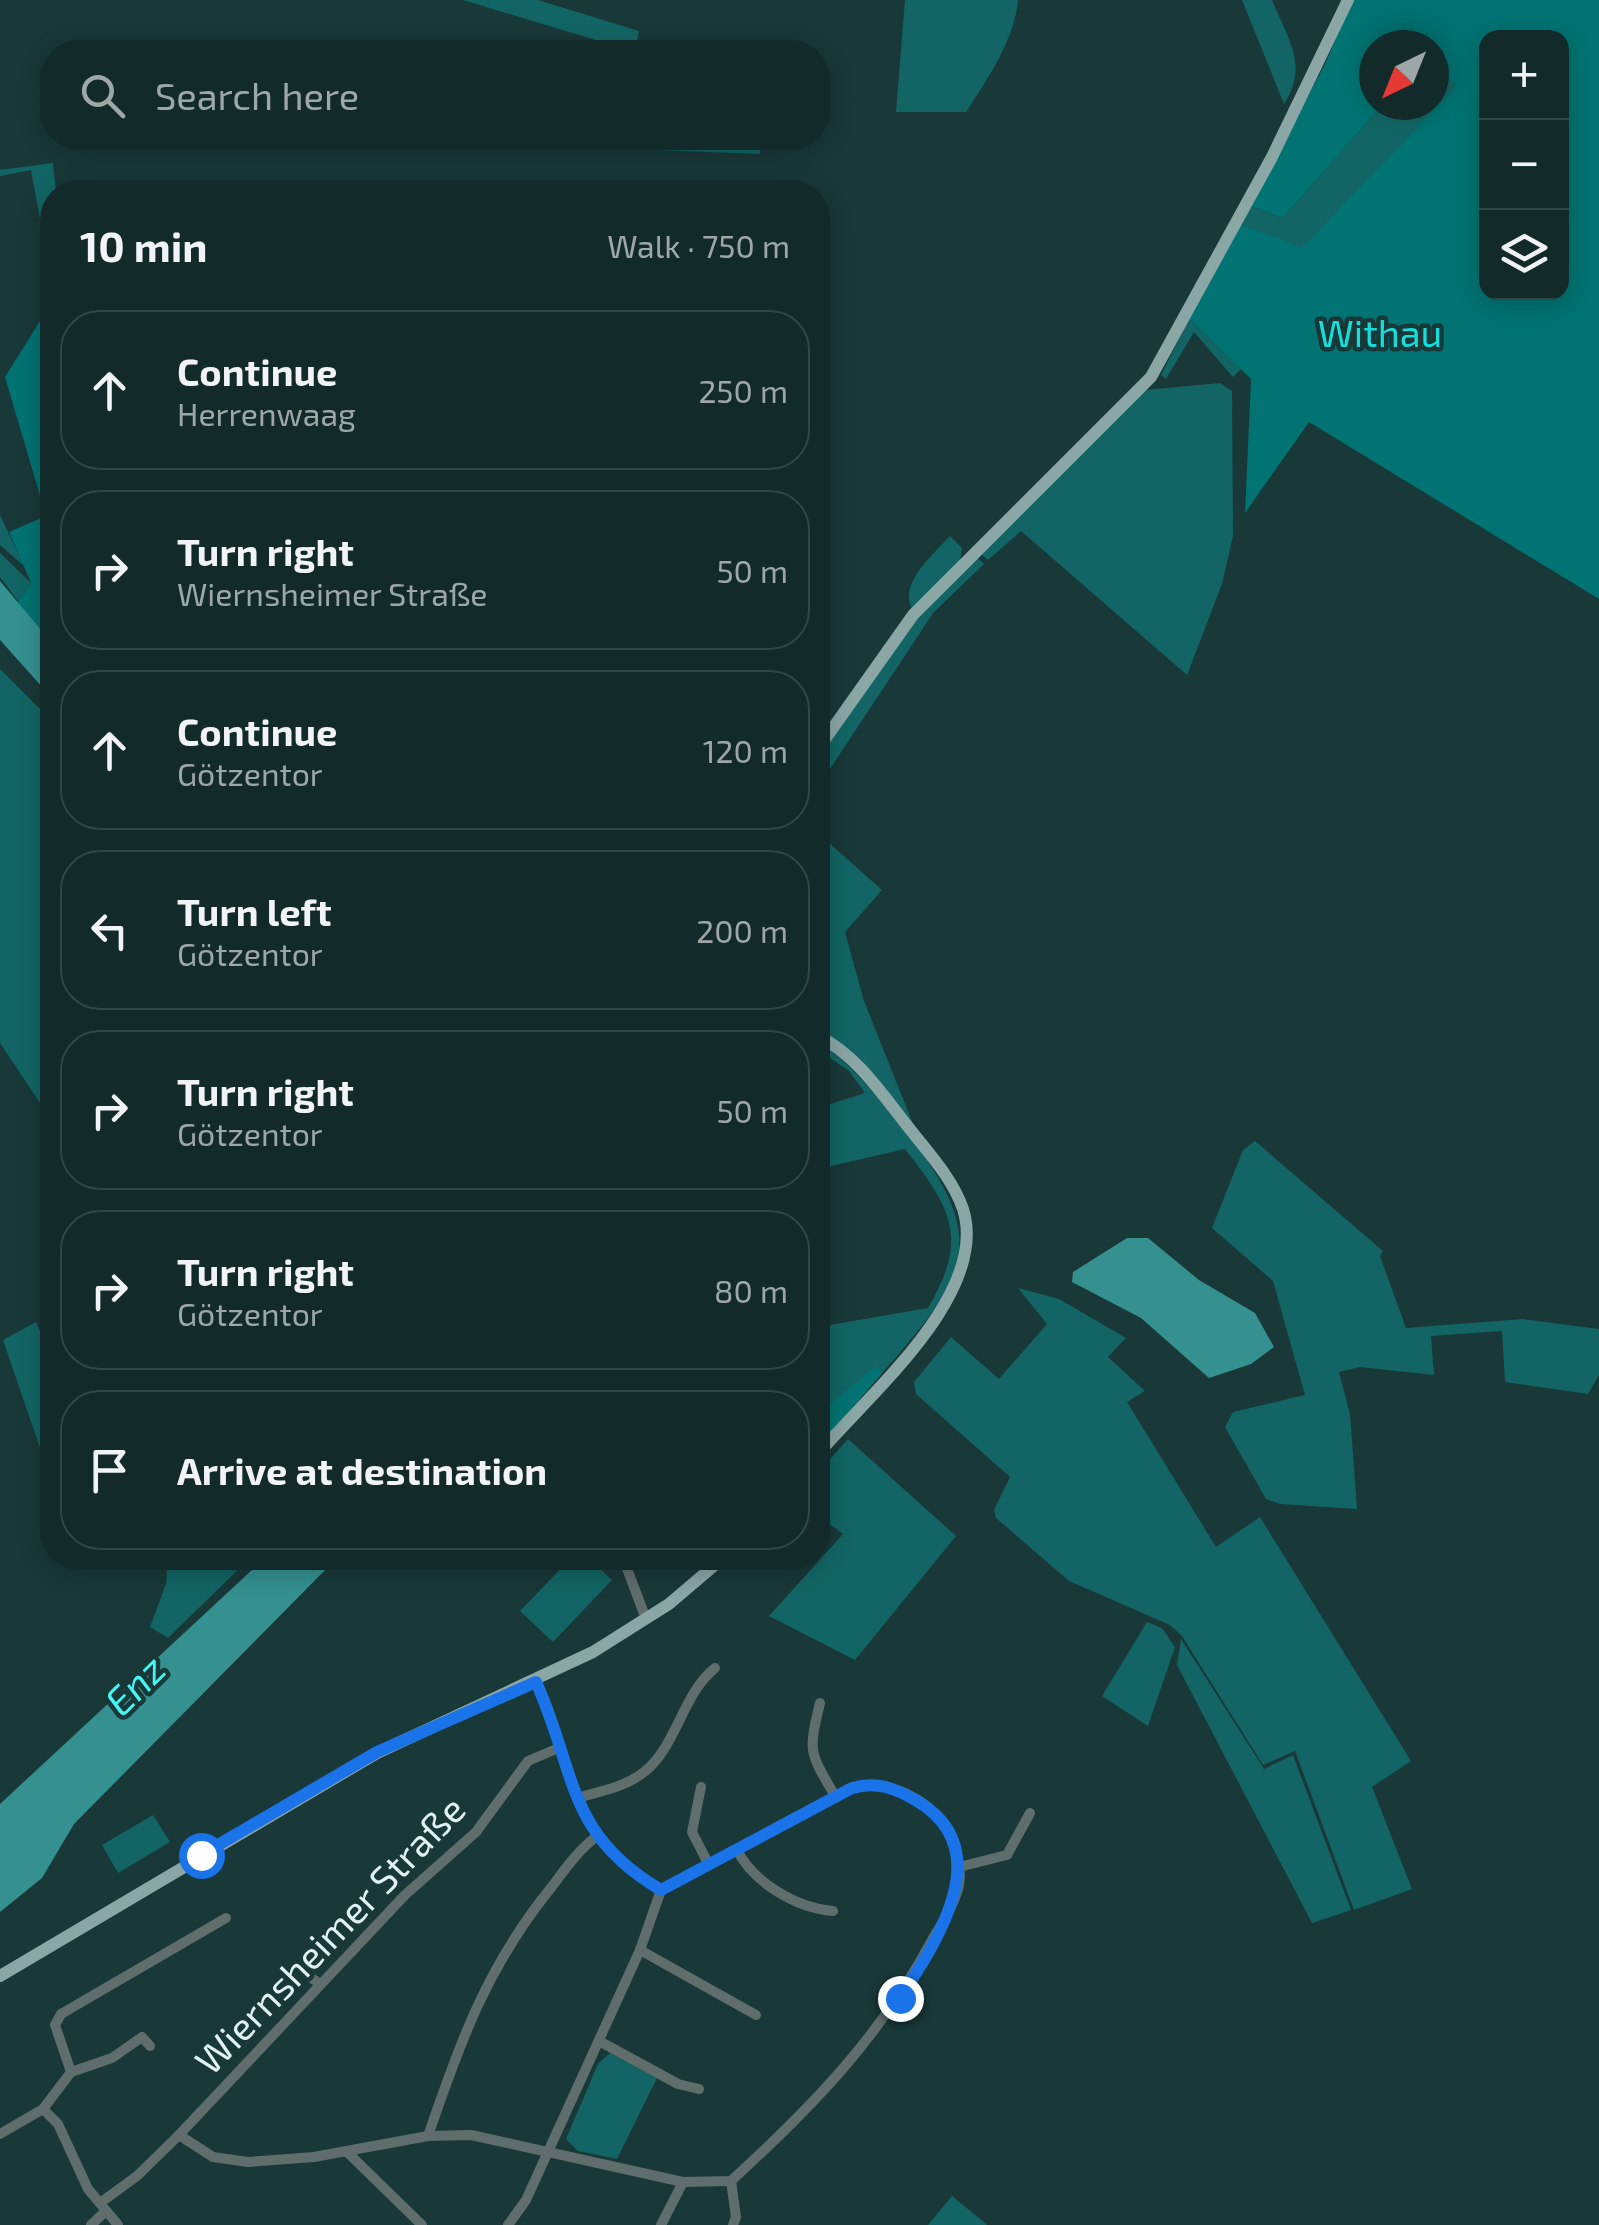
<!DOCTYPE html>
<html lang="en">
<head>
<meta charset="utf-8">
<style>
  :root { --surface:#132a2a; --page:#203636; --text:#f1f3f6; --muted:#9da7a8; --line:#324647 }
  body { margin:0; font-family:"Exo 2",sans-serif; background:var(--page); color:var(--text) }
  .controls { position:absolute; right:30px; top:30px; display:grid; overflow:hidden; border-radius:20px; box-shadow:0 5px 25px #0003 }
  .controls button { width:90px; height:90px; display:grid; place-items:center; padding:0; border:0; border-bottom:2px solid var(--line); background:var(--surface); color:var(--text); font:50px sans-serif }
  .compass { position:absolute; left:1359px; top:30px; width:90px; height:90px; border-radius:50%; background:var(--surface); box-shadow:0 5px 25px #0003; rotate:223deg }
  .stop { position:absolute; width:30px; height:30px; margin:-22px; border:8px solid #1a73e8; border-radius:50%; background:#fff }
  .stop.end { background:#1a73e8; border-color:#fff; box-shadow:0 2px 10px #0008 }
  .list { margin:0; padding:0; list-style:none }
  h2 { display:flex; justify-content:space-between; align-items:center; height:130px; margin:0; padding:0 40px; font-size:42px }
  h2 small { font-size:32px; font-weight:400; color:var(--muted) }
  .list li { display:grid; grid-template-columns:65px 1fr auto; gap:30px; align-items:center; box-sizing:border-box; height:160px; margin:0 20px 20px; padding:0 20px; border:2px solid var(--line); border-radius:40px }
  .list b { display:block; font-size:38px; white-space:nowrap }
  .list p { margin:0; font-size:32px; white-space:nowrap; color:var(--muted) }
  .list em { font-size:32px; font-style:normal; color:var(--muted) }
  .icon { flex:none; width:55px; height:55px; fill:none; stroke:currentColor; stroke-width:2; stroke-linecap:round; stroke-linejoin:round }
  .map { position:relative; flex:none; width:1599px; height:2225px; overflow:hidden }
  .search { position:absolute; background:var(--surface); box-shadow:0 5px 25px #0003; left:40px; top:40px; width:790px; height:110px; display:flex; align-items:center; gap:25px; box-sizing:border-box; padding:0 35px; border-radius:40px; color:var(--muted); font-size:38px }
  .panel { position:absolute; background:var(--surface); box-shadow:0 5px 25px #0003; left:40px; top:180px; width:790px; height:1390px; border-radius:40px }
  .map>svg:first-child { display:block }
  .green { fill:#126564 }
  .forest { fill:#017372; fill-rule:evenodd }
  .water { fill:#349190 }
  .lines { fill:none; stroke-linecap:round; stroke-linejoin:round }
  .minor { stroke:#5f6d6c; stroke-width:10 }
  .major { stroke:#8aa6a5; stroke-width:12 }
  .route { stroke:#1a73e8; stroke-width:12 }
  .labels { text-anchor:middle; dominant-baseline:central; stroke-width:9; stroke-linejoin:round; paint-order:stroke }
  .park-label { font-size:38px; fill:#15dddc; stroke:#193838 }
  .street-label { font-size:38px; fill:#e0f2f1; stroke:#193838 }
  .water-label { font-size:40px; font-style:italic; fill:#45f5f4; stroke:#193838 }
</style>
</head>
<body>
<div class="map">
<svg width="1599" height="2225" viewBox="0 0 1599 2225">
  <rect width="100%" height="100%" fill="#193838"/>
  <g class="green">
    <path d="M463,0h75l101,31 -4,21z"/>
    <path d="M905,0h113c-3,39 -31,80 -52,112h-70z"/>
    <path d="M1242,0h30c16,40 37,64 12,104z"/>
    <path d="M1434,63l24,23 -156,163 -62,-25 10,-18 33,12 99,-113h52z"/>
    <path d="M633,138h127v16l-129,-5z"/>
    <path d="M53,163l3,29h-4l-1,86 -20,-108 -31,6v-6z"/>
    <path d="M1189,319l52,50 -8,8 -39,-45 -28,47 -5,-4z"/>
    <path d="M1220,383l12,8 1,145 -11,48 -35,91 -166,-144 -33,29 -7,-6 164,-164z"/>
    <path d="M0,515l24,51 -24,-21z"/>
    <path d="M950,536l12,12 -2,12 -47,50c-16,-26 21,-56 37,-74z"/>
    <path d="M0,553l31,30 -13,18 -18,-24z"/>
    <path d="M977,557l7,7 -51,49 -115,174 4,-36 89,-125z"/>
    <path d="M0,669l52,52v400l-52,-78z"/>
    <path d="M818,833l64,57 -37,42 19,69 51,128 -97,-97z"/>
    <path d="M819,1042c36,24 59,56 85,88 87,108 65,145 -21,242l-7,-5 -58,53v-70l11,-6 -11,-17 110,-19c41,-70 24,-99 -23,-159l-87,20v-61l47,-15 -16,-22 -31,-21z"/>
    <path d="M1255,1141l128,110 -3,5 26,72 117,-9 76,10v46l-11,19 -83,-12 -3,-51 -71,5 3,39 -74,-8 -21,5 11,42 7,95 -77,-5 -14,-5 -41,-72 8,-15 72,-17 -32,-114 -61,-53 31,-78z"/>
    <path d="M1018,1288l41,11 67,39 -18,19 37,34 -18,11 89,145 44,-30 151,244 -39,26 40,102 -58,21 -59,-159 -32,14 -81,-129 -12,-11 -101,-44 -73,-63 -2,-8 16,-33 -94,-83 -2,-12 37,-45 48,42 48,-55z"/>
    <path d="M36,1322l16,39v122l-49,-143z"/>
    <path d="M848,1439l108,97 -101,124 -86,-44 74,-82 -25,-19v-42z"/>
    <path d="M168,1558h82l-82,80 -18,-11 16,-43z"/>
    <path d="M571,1558h17l24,22 -59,62 -33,-31z"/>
    <path d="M1147,1622l15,6 13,19 -27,79 -46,-30z"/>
    <path d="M1181,1639l83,130 29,-14 58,155 -39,13 -135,-258z"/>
    <path d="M153,1815l17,27 -52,31 -16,-28z"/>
    <path d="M610,2053l47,25 -40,81 -39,-8 -12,-12 32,-75z"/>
    <path d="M952,2196l33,27 2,2h-59z"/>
  </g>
  <g class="forest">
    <path d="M1352,0h247v599l-290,-177 -64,91 6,-134 -62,-60 51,-95 62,24 155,-162 -23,-23v-18h-60v60h8l-99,113 -33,-12 76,-144zM1486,38h76v254h-76z"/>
    <path d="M52,302v341l-35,-40 14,-20 -22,-51 37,-16 -41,-139z"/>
    <path d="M876,1366l7,6 -65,76v-28l4,-9z"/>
  </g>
  <g class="water">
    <path d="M0,581l52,62v55l-52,-58z"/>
    <path d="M1127,1238h21l51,42 56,33 19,34 -23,17 -42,14 -68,-60 -69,-36 1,-10z"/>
    <path d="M265,1558h72l-263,266 -32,54 -42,34v-108z"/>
  </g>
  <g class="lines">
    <g class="minor">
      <path d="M623,1558l23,61"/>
      <path d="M536,1682c42,91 28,150 125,208"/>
      <path d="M820,1703c-12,50 -11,48 15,93"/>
      <path d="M701,1787l-9,45 17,33"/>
      <path d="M577,1798c20,-6 43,-10 60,-21 39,-23 43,-81 78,-109"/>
      <path d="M737,1850c17,33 59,58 96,61"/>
      <path d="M959,1867l48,-12 23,-42"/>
      <path d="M640,1950l116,65"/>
      <path d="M306,1974l14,10"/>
      <path d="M599,2041l79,43 21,5"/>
      <path d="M71,2072l41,-14 30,-21 8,9"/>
      <path d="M43,2109l28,-37 -16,-47 6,-11 165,-96"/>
      <path d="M0,2134l43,-25 15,15 30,65 30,36"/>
      <path d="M179,2135l34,22 35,5 66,-5 114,-21 43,-1 212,47 48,-1c81,-74 149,-144 201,-241 10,-17 23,-36 27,-55 4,-23 -8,-55 -24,-71 -21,-23 -55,-33 -84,-26l-190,102"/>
      <path d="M428,2136c32,-94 59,-169 122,-247 14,-18 27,-38 46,-52"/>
      <path d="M346,2151l76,74"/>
      <path d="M731,2181l5,36 -3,8"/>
      <path d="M100,2203l37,-27 42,-41 226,-240 71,-63 52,-71 33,-14"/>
      <path d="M91,2225l15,-14"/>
      <path d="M508,2225l18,-25 114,-250 21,-60"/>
      <path d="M661,2225l22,-43"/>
    </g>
    <g class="major">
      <path d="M818,749l95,-134 238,-238 121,-220 76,-157"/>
      <path d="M818,1036c41,20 67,63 95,97 19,24 40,47 50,76 27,85 -95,186 -145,245"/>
      <path d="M0,1976l377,-223 216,-101 76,-48 54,-46"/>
    </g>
  </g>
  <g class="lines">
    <path class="route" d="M201,1855l176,-103 159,-70c41,91 29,151 125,208l191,-102c25,-7 43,0 65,13 82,48 20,140 -17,197"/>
  </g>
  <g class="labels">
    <g class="park-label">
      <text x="1380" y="332">Withau</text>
    </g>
    <g class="street-label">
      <text transform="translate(329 1934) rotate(-46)">Wiernsheimer Straße</text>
    </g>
    <g class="water-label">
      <text transform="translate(134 1684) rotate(-45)">Enz</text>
    </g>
  </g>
</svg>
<div class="controls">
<button>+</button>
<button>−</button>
<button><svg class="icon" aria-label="layers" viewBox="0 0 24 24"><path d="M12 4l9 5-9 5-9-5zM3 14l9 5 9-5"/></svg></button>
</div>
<svg class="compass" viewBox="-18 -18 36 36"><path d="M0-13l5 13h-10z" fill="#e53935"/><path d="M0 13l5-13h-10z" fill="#9da7a8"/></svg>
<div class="stop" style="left:201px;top:1855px"></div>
<div class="stop end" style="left:900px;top:1998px"></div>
<div class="search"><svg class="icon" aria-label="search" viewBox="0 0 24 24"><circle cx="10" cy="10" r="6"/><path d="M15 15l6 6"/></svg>Search here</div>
<section class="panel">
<h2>10 min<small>Walk · 750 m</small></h2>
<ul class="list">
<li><svg class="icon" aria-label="ahead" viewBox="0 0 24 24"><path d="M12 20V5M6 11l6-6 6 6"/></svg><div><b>Continue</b><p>Herrenwaag</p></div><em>250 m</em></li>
<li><svg class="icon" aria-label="right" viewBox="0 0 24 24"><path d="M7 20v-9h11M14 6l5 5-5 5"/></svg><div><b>Turn right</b><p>Wiernsheimer Straße</p></div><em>50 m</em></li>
<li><svg class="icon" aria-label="ahead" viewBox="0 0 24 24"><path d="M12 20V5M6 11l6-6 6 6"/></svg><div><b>Continue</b><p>Götzentor</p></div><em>120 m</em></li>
<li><svg class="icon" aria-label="left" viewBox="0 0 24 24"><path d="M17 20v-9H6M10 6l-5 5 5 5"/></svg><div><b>Turn left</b><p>Götzentor</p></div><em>200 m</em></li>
<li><svg class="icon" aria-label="right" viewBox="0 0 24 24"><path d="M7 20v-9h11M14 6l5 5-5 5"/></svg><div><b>Turn right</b><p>Götzentor</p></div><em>50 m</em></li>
<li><svg class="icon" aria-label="right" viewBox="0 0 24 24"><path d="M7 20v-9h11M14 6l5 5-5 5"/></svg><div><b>Turn right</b><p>Götzentor</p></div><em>80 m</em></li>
<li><svg class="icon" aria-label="arrive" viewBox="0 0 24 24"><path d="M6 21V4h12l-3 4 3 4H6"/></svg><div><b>Arrive at destination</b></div></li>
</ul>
</section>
</div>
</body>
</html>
